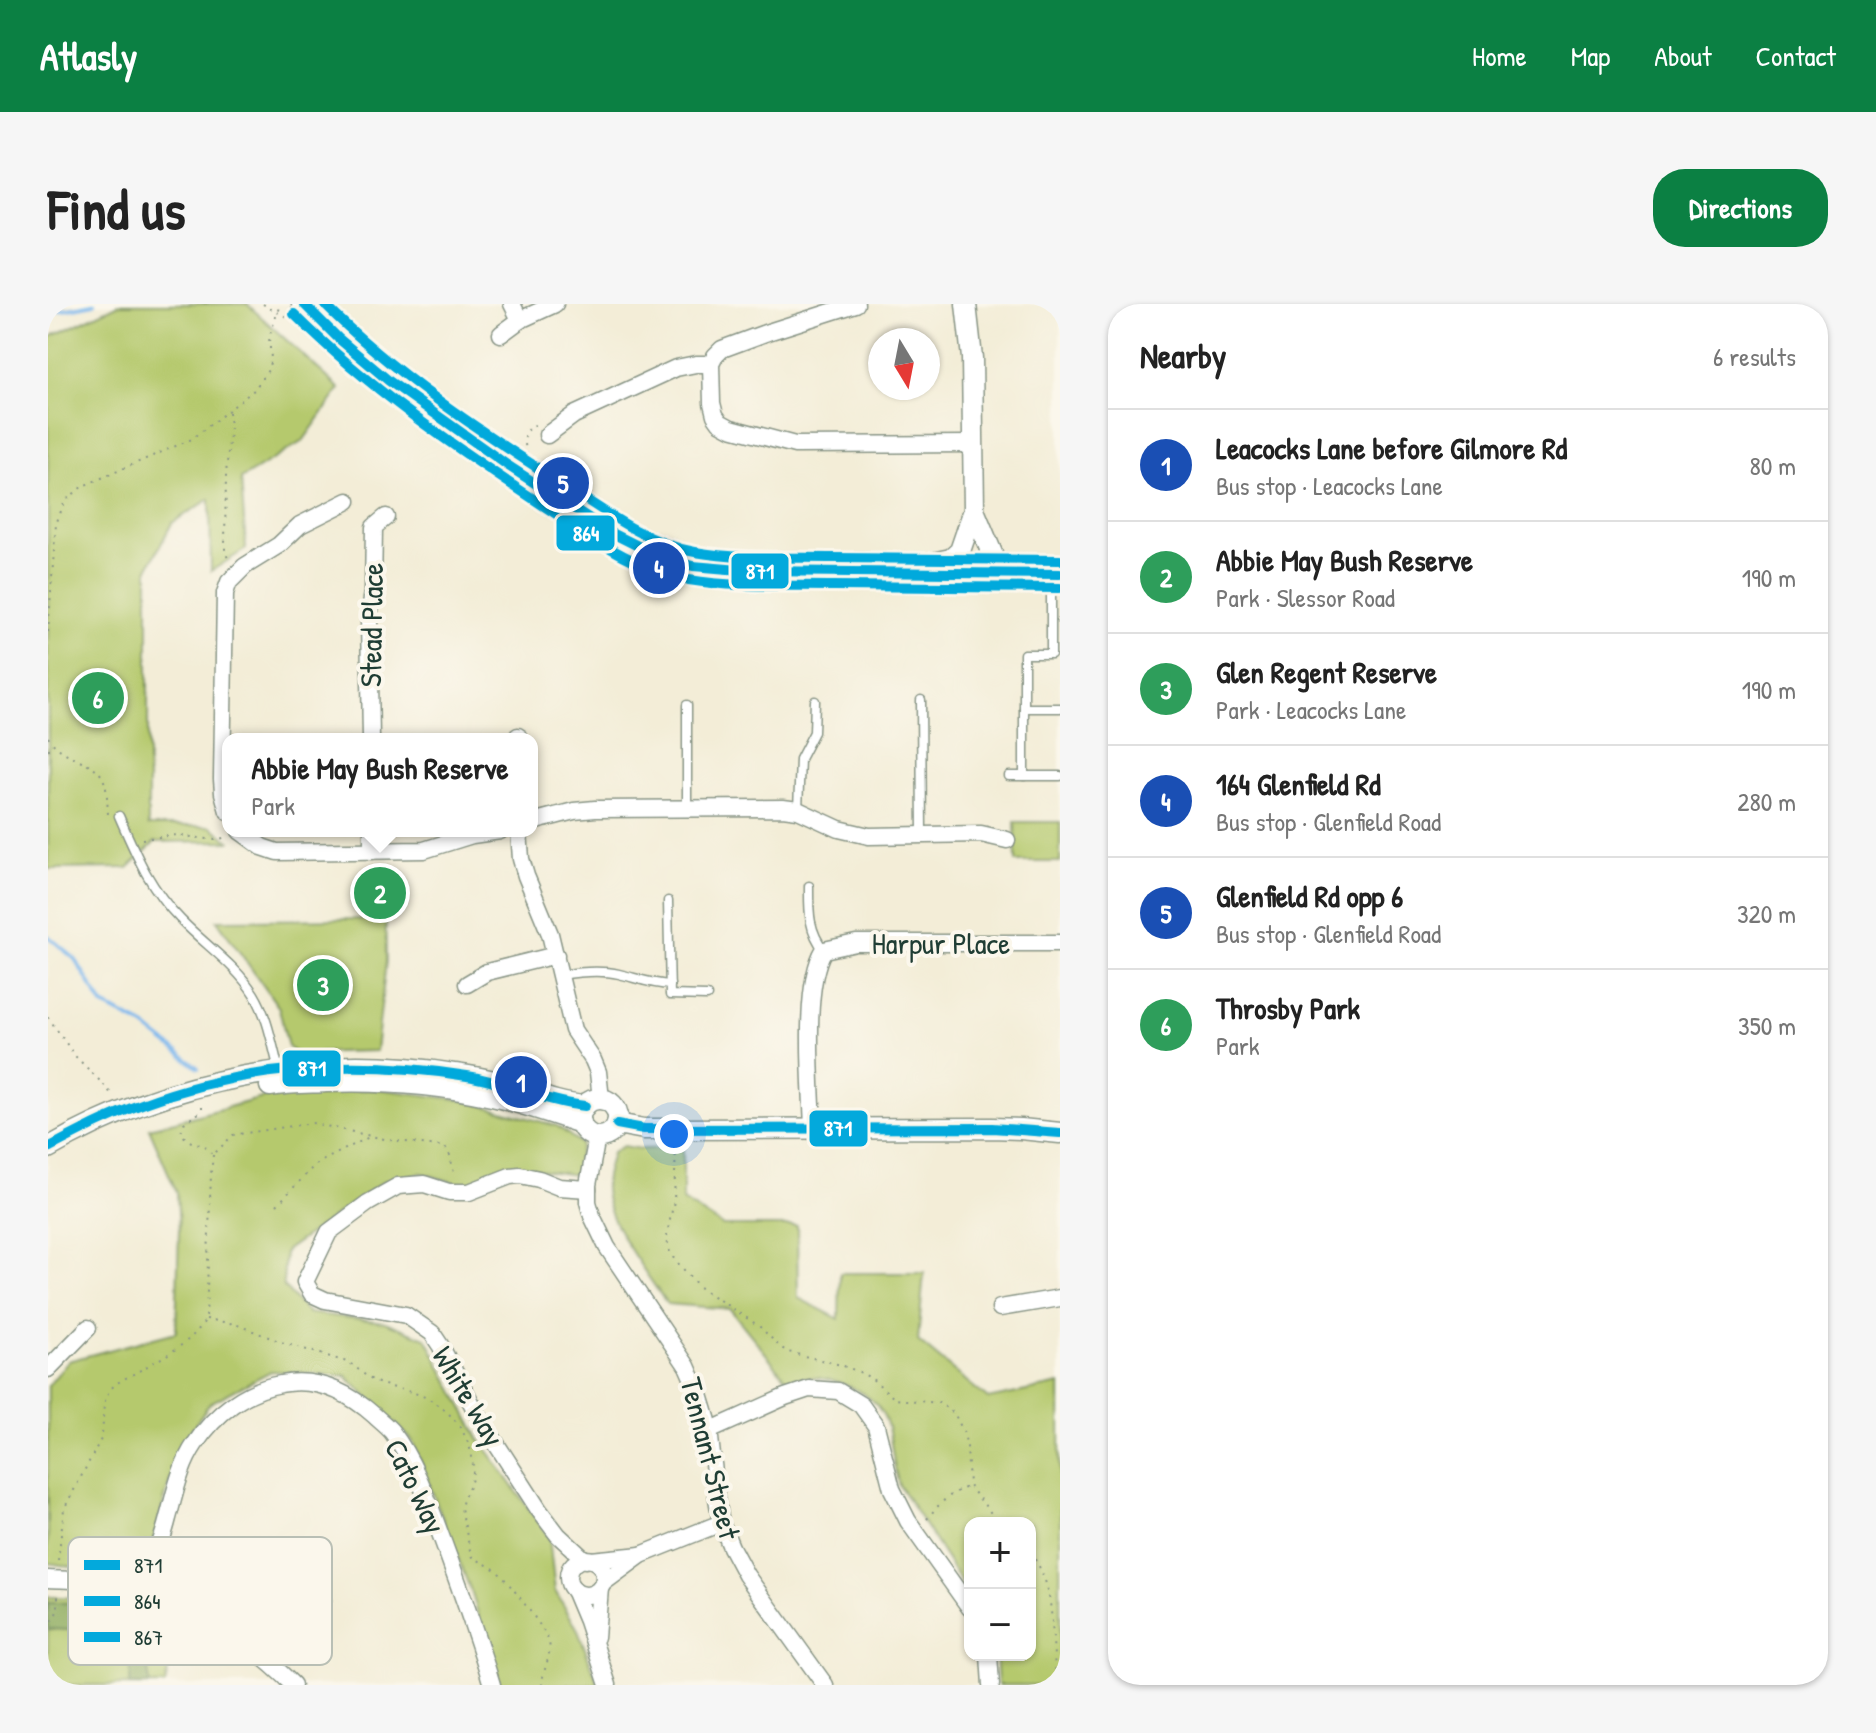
<!DOCTYPE html>
<html lang="en">
<head>
<meta charset="utf-8">
<style>
  :root { --surface:#fff; --page:#f6f6f6; --text:#222; --muted:#767676; --line:#e0e0e0; --accent:#0b8043 }
  body { margin:0; font-family:"Patrick Hand",sans-serif; background:var(--page); color:var(--text) }
  .controls { position:absolute; right:24px; bottom:24px; display:grid; overflow:hidden; border-radius:16px; box-shadow:0 2px 6px #0004 }
  .controls button { width:72px; height:72px; display:grid; place-items:center; padding:0; border:0; border-bottom:2px solid var(--line); background:var(--surface); color:var(--text); font:40px sans-serif }
  .compass { position:absolute; left:820px; top:24px; width:72px; height:72px; border-radius:50%; background:var(--surface); box-shadow:0 2px 6px #0004; rotate:170deg }
  .you { position:absolute; left:626px; top:830px; width:28px; height:28px; margin:-20px; border:6px solid #fff; border-radius:50%; background:#1a73e8; box-shadow:0 0 0 12px #1a73e833 }
  .badge { display:grid; place-items:center; width:52px; height:52px; border-radius:50%; background:var(--accent); color:#fff; font-size:26px; font-weight:700 }
  .pin { position:absolute; translate:-50% -50%; border:4px solid #fff; box-shadow:0 2px 8px #0006 }
  .popup { position:absolute; left:174px; top:429px; width:316px; height:104px; box-sizing:border-box; display:grid; place-content:center; border-radius:16px; background:var(--surface); filter:drop-shadow(0 2px 6px #0005); font-size:26px; white-space:nowrap; color:var(--muted) }
  .popup b { font-size:30px; color:var(--text) }
  .popup::after { content:''; position:absolute; left:50%; top:100%; margin-left:-16px; border:16px solid transparent; border-top-color:var(--surface) }
  .list { margin:0; padding:0; list-style:none }
  h2 { display:flex; justify-content:space-between; align-items:center; height:104px; margin:0; padding:0 32px; font-size:34px }
  h2 small { font-size:26px; font-weight:400; color:var(--muted) }
  .list li { display:grid; grid-template-columns:52px 1fr auto; gap:24px; align-items:center; box-sizing:border-box; height:112px; padding:0 32px; border-top:2px solid var(--line) }
  .list b { display:block; font-size:30px; white-space:nowrap }
  .list p { margin:0; font-size:26px; white-space:nowrap; color:var(--muted) }
  .list em { font-size:26px; font-style:normal; color:var(--muted) }
  .map { position:relative; flex:none; width:1012px; height:1381px; overflow:hidden; border-radius:32px }
  header { display:flex; align-items:center; gap:48px; box-sizing:border-box; height:112px; padding:0 40px; background:var(--accent); color:#fff }
  header strong { font-size:38px }
  nav { display:flex; gap:44px; margin-inline-start:auto; font-size:28px }
  .intro { display:flex; align-items:center; justify-content:space-between; box-sizing:border-box; height:192px; padding:0 48px }
  h1 { margin:0; font-size:56px }
  .button { padding:20px 36px; border-radius:32px; background:var(--accent); color:#fff; font-size:28px; font-weight:700 }
  main { display:flex; gap:48px; padding:0 48px }
  aside { flex:1; background:var(--surface); border-radius:32px; box-shadow:0 2px 6px #0004 }
  .map>svg:first-child { display:block }
  .green { fill:#b5c96d; stroke:#6a8350; stroke-width:2 }
  .forest { fill:#90ad60; stroke:#58754a; stroke-width:2 }
  .lines { fill:none; stroke-linecap:round; stroke-linejoin:round }
  .stream { stroke:#7bb7ed; stroke-width:4 }
  .service-casing { stroke:#899586; stroke-width:11 }
  .minor-casing { stroke:#899586; stroke-width:19 }
  .tertiary-casing { stroke:#899586; stroke-width:23 }
  .secondary-casing { stroke:#899586; stroke-width:27 }
  .path { stroke:#899586; stroke-width:2; stroke-dasharray:2 6; stroke-linecap:butt }
  .service { stroke:#fff; stroke-width:8 }
  .minor { stroke:#fff; stroke-width:16 }
  .tertiary { stroke:#fff; stroke-width:20 }
  .secondary { stroke:#fff; stroke-width:24 }
  .bus-1-casing { stroke:#fbf7ec; stroke-width:16 }
  .bus-2-casing { stroke:#fbf7ec; stroke-width:16 }
  .bus-3-casing { stroke:#fbf7ec; stroke-width:16 }
  .bus-1 { stroke:#03a9dc; stroke-width:10 }
  .bus-2 { stroke:#03a9dc; stroke-width:10 }
  .bus-3 { stroke:#03a9dc; stroke-width:10 }
  .labels { text-anchor:middle; dominant-baseline:central; stroke-width:8; stroke-linejoin:round; paint-order:stroke }
  .street-label { font-size:30px; fill:#1f3d34; stroke:#fbf7ec }
  .key { fill:#fbf7ec; stroke:#b9bfb5; stroke-width:2 }
  .key-label { font-size:22px; fill:#1f3d34 }
  .line-badge { stroke:#fbf7ec; stroke-width:3 }
  .badge-label { font-size:22px; text-anchor:middle; font-weight:bold; fill:#fff }
</style>
</head>
<body>
<header>
<strong>Atlasly</strong>
<nav><a>Home</a><a>Map</a><a>About</a><a>Contact</a></nav>
</header>
<div class="intro"><h1>Find us</h1><a class="button">Directions</a></div>
<main>
<div class="map">
<svg width="1012" height="1381" viewBox="0 0 1012 1381">
  <rect width="100%" height="100%" fill="#fbf7ec"/>
  <filter id="ink" filterUnits="userSpaceOnUse"><feTurbulence type="fractalNoise" baseFrequency=".0125" numOctaves="2"/><feDisplacementMap in="SourceGraphic" scale="16" xChannelSelector="R" yChannelSelector="G"/><feConvolveMatrix kernelMatrix="1 2 1 2 8 2 1 2 1" color-interpolation-filters="sRGB"/></filter>
  <filter id="wash" filterUnits="userSpaceOnUse"><feTurbulence type="fractalNoise" baseFrequency=".006" numOctaves="4" result="noise"/><feDisplacementMap in="SourceGraphic" scale="32" xChannelSelector="R" yChannelSelector="G"/><feGaussianBlur stdDeviation="1.8" result="paint"/><feColorMatrix in="noise" values="0 0 0 0 0 0 0 0 0 0 0 0 0 0 0 0 0 1.4 0 .05"/><feComposite in="paint" operator="in"/></filter>
  <g filter="url(#wash)">
    <rect width="100%" height="100%" fill="#f3edd7"/>
    <g class="green">
      <path d="M71,0h128l93,85 -37,52 -62,38 5,70 -35,22 -1,-72 -38,24 -24,46v257h63l19,15 -75,1 -27,26 -80,1v-531z"/>
      <path d="M967,518h45v40h-44z"/>
      <path d="M337,561l1,96 -10,90 -79,2 -9,-6 -9,-39 -62,-88 158,-1v-53z"/>
      <path d="M331,785l83,11 95,26 24,18 -6,31 -57,-8 -52,19 -44,-13 -38,8 -99,70 -2,35 24,27 78,9 41,16 53,100 70,99 6,54 22,37 22,57h-99l-28,-91 -60,-154 -66,-64 -75,-5 -61,32 -30,43 -38,132 -94,-15v-177l20,-25 108,-29 3,-102 -2,-37 -28,-65 136,-36z"/>
      <path d="M575,842l18,3 42,-1v53l40,25h74l1,72 41,21 1,-46h84l-6,68 70,58 72,-15v301h-62l-2,-30h34v-132h-60v73l-71,-111c-7,-20 -6,-41 -12,-61 -10,-34 -57,-49 -88,-46l-8,7 -61,-76 -63,-5c-19,-29 -61,-82 -62,-115 -1,-12 4,-24 7,-36z"/>
      <path d="M0,1293c49,0 85,7 131,24l-14,64h-117z"/>
    </g>
    <g class="forest">
      <path d="M0,1299c22,0 60,-3 74,15l-3,6 -12,8 -59,-3z"/>
      <path d="M84,1342l13,1 5,38h-20z"/>
    </g>
    <g class="lines">
      <g class="stream">
        <path d="M0,9l46,-9"/>
        <path d="M0,632l27,23 28,46 41,21 54,42"/>
      </g>
    </g>
  </g>
  <g filter="url(#ink)">
    <g class="lines">
      <defs>
        <g id="service">
          <path d="M873,396l1,134"/>
          <path d="M639,401v103"/>
          <path d="M976,404h36"/>
          <path d="M961,472h15v-122h27v-79"/>
          <path d="M976,472h36"/>
          <path d="M750,506l2,-51 14,-27 1,-31"/>
          <path d="M71,512c17,39 31,73 62,104 25,26 54,44 73,74 14,23 18,50 25,76"/>
          <path d="M761,582c0,25 -1,44 15,64"/>
          <path d="M620,597l2,94 37,1"/>
          <path d="M513,671c18,-3 40,-5 58,-1 17,4 33,10 51,11"/>
        </g>
        <g id="minor">
          <path d="M464,0l8,16"/>
          <path d="M808,0l-88,28 -46,17 -7,7 -4,8 1,39 3,12 5,7 11,6 64,17 179,-1"/>
          <path d="M453,30l19,-14 35,-16"/>
          <path d="M499,131l27,-20 102,-47 20,-4h15"/>
          <path d="M323,435l-2,-122 4,-25 1,-65 12,-10"/>
          <path d="M470,435v-3"/>
          <path d="M180,507l-5,-18 -1,-14 3,-186 4,-11 16,-16 34,-21 21,-20 48,-24"/>
          <path d="M484,518l42,-11 21,-2 188,-1 15,2 41,19 30,7 112,-2 26,6"/>
          <path d="M192,527l22,16 15,5 147,-2 48,-15 28,-4"/>
          <path d="M324,527v20"/>
          <path d="M471,527l2,28 5,17 24,58 23,96 20,30 5,12 3,27"/>
          <path d="M419,680l20,-12 69,-17"/>
          <path d="M765,826c-1,-43 -11,-145 11,-180l32,-7h204"/>
          <path d="M549,833l-9,48v17l4,14 15,31 80,119 14,32 7,23 9,77 4,25 10,24 15,28 79,110"/>
          <path d="M952,1004l60,-10"/>
          <path d="M0,1065l40,-41"/>
          <path d="M661,1127l76,-34 24,-8 29,2 23,14 15,21 16,63 16,32 62,87"/>
          <circle cx="538" cy="1273" r="18"/>
          <path d="M537,1256l-27,-25 -19,-25 -60,-93 -39,-72 -8,-12 -26,-18 -81,-15 -13,-6 -7,-12 24,-50 39,-29 30,-17 26,-2 25,8h20l41,-16 10,-1 19,4 20,8 29,2"/>
          <path d="M543,1256l50,-5"/>
          <path d="M0,1275c18,1 38,1 56,3 69,11 141,54 189,103"/>
          <path d="M555,1279l38,-28 80,-32"/>
          <path d="M526,1286l13,31 21,64"/>
          <path d="M94,1288c9,-24 20,-49 26,-74 7,-25 12,-52 27,-74 20,-30 50,-54 86,-60 36,-7 67,8 94,32 5,5 12,10 17,16 23,30 36,69 49,104 18,49 36,98 51,149"/>
          <path d="M251,1291l15,5h9"/>
          <path d="M548,1333l4,-49"/>
          <path d="M206,1347l41,-48 4,-8 -5,-25"/>
          <path d="M941,1351l2,30"/>
        </g>
        <g id="tertiary">
          <path d="M926,206l22,53 21,10"/>
          <path d="M869,262l34,-7 9,-8 14,-41 -2,-152 -6,-54"/>
          <path d="M222,782c19,-3 37,-3 56,-4 55,-2 111,2 166,14 30,7 59,17 89,27"/>
          <circle cx="551" cy="814" r="19"/>
          <path d="M569,820l27,5 348,-1 29,1 39,4"/>
          <path d="M0,844c121,-70 269,-97 407,-74 14,2 28,4 42,8 31,8 56,22 88,24"/>
        </g>
        <path id="secondary" d="M256,0l34,34 51,43 118,84 103,67 54,27 29,7 58,5 309,3"/>
      </defs>
      <use href="#service" class="service-casing"/>
      <use href="#minor" class="minor-casing"/>
      <use href="#tertiary" class="tertiary-casing"/>
      <use href="#secondary" class="secondary-casing"/>
      <g class="path">
        <path d="M215,0c10,7 20,10 30,17"/>
        <path d="M181,108l1,19 -4,43 -1,69v9l4,8"/>
        <path d="M479,150c-3,-12 -5,-23 8,-29"/>
        <path d="M669,284l13,1"/>
        <path d="M0,328l8,-108 9,-23 18,-15 109,-47 62,-49 14,-20 3,-12 -2,-20 11,-34"/>
        <path d="M0,433c15,23 43,22 53,38 7,10 6,27 7,39"/>
        <path d="M0,445h8"/>
        <path d="M94,535l35,-4 38,5 12,-3"/>
        <path d="M0,713l27,39 32,32 6,9"/>
        <path d="M154,803v4l-18,12 -3,9c8,13 13,9 24,14 3,2 5,6 8,9l20,-20 79,-12 77,17 56,7 4,5 6,25"/>
        <path d="M628,843l-2,54 -7,33 1,12 3,9 28,32 60,39 21,21 8,5 53,13 21,8 13,8 20,18 44,4 15,10 9,18 4,15 2,40 30,37"/>
        <path d="M229,901l36,-38 7,-5 51,-26"/>
        <path d="M158,1015l29,5 49,19 63,19c12,6 20,17 31,21 14,5 29,7 42,12 29,11 52,40 53,72 1,18 -10,26 -12,41l10,47c8,7 19,10 27,17 10,9 48,58 51,70 3,14 -7,29 -7,43"/>
        <path d="M879,1215c12,-15 22,-26 41,-32"/>
        <path d="M982,1249c30,36 18,88 28,132"/>
        <path d="M10,1256l6,-51 37,-70c4,-15 -1,-36 9,-49 6,-8 18,-13 27,-18 25,-15 53,-27 69,-53l5,-145 2,-19"/>
        <path d="M0,1324l10,-18v-14"/>
      </g>
      <use href="#service" class="service"/>
      <use href="#minor" class="minor"/>
      <use href="#tertiary" class="tertiary"/>
      <use href="#secondary" class="secondary"/>
      <defs>
        <g id="bus-1">
          <path d="M256,0l34,34 51,43 118,84 103,67 54,27 29,7 58,5 309,3"/>
          <path d="M569,820l27,5 348,-1 68,5"/>
          <path d="M0,844c31,-16 61,-32 94,-44 104,-39 216,-45 325,-28 40,6 77,26 118,30"/>
        </g>
        <path id="bus-2" d="M246,10c75,75 162,134 250,192 45,29 92,64 145,74 48,8 98,5 146,6 75,1 150,1 225,2"/>
        <path id="bus-3" d="M276,0c70,70 154,126 237,179 40,26 86,61 134,69 46,8 94,5 140,6 75,1 150,1 225,2"/>
      </defs>
      <use href="#bus-1" class="bus-1-casing"/>
      <use href="#bus-2" class="bus-2-casing"/>
      <use href="#bus-3" class="bus-3-casing"/>
      <use href="#bus-1" class="bus-1"/>
      <use href="#bus-2" class="bus-2"/>
      <use href="#bus-3" class="bus-3"/>
    </g>
  </g>
  <g class="labels">
    <g class="street-label">
      <text transform="translate(323 321) rotate(-89)">Stead Place</text>
      <text x="893" y="639">Harpur Place</text>
      <text transform="translate(421 1092) rotate(59)">White Way</text>
      <text transform="translate(663 1154) rotate(76)">Tennant Street</text>
      <text transform="translate(368 1182) rotate(64)">Cato Way</text>
    </g>
  </g>
  <rect x="20" y="1233" width="264" height="128" rx="12" class="key"/>
  <rect x="36" y="1256" width="36" height="10" fill="#03a9dc"/>
  <rect x="36" y="1292" width="36" height="10" fill="#03a9dc"/>
  <rect x="36" y="1328" width="36" height="10" fill="#03a9dc"/>
  <g class="key-label">
    <text x="86" y="1269">871</text>
    <text x="86" y="1305">864</text>
    <text x="86" y="1341">867</text>
  </g>
  <g class="line-badge">
    <rect x="507" y="210" width="61" height="38" rx="8" fill="#03a9dc"/>
    <rect x="682" y="248" width="60" height="38" rx="8" fill="#03a9dc"/>
    <rect x="233" y="745" width="61" height="39" rx="8" fill="#03a9dc"/>
    <rect x="760" y="805" width="61" height="39" rx="8" fill="#03a9dc"/>
  </g>
  <g class="badge-label">
    <text x="538" y="237">864</text>
    <text x="712" y="275">871</text>
    <text x="264" y="772">871</text>
    <text x="790" y="832">871</text>
  </g>
</svg>
<div class="controls">
<button>+</button>
<button>−</button>
</div>
<svg class="compass" viewBox="-18 -18 36 36"><path d="M0-13l5 13h-10z" fill="#e53935"/><path d="M0 13l5-13h-10z" fill="#767676"/></svg>
<div class="you"></div>
<div class="pin badge" style="left:473px;top:778px;background:#1a4fb4">1</div>
<div class="pin badge" style="left:332px;top:589px;background:#2e9e5b">2</div>
<div class="popup"><b>Abbie May Bush Reserve</b>Park</div>
<div class="pin badge" style="left:275px;top:681px;background:#2e9e5b">3</div>
<div class="pin badge" style="left:611px;top:264px;background:#1a4fb4">4</div>
<div class="pin badge" style="left:515px;top:179px;background:#1a4fb4">5</div>
<div class="pin badge" style="left:50px;top:394px;background:#2e9e5b">6</div>
</div>
<aside>
<h2>Nearby<small>6 results</small></h2>
<ul class="list">
<li><span class="badge" style="background:#1a4fb4">1</span><div><b>Leacocks Lane before Gilmore Rd</b><p>Bus stop · Leacocks Lane</p></div><em>80 m</em></li>
<li><span class="badge" style="background:#2e9e5b">2</span><div><b>Abbie May Bush Reserve</b><p>Park · Slessor Road</p></div><em>190 m</em></li>
<li><span class="badge" style="background:#2e9e5b">3</span><div><b>Glen Regent Reserve</b><p>Park · Leacocks Lane</p></div><em>190 m</em></li>
<li><span class="badge" style="background:#1a4fb4">4</span><div><b>164 Glenfield Rd</b><p>Bus stop · Glenfield Road</p></div><em>280 m</em></li>
<li><span class="badge" style="background:#1a4fb4">5</span><div><b>Glenfield Rd opp 6</b><p>Bus stop · Glenfield Road</p></div><em>320 m</em></li>
<li><span class="badge" style="background:#2e9e5b">6</span><div><b>Throsby Park</b><p>Park</p></div><em>350 m</em></li>
</ul>
</aside>
</main>
</body>
</html>
